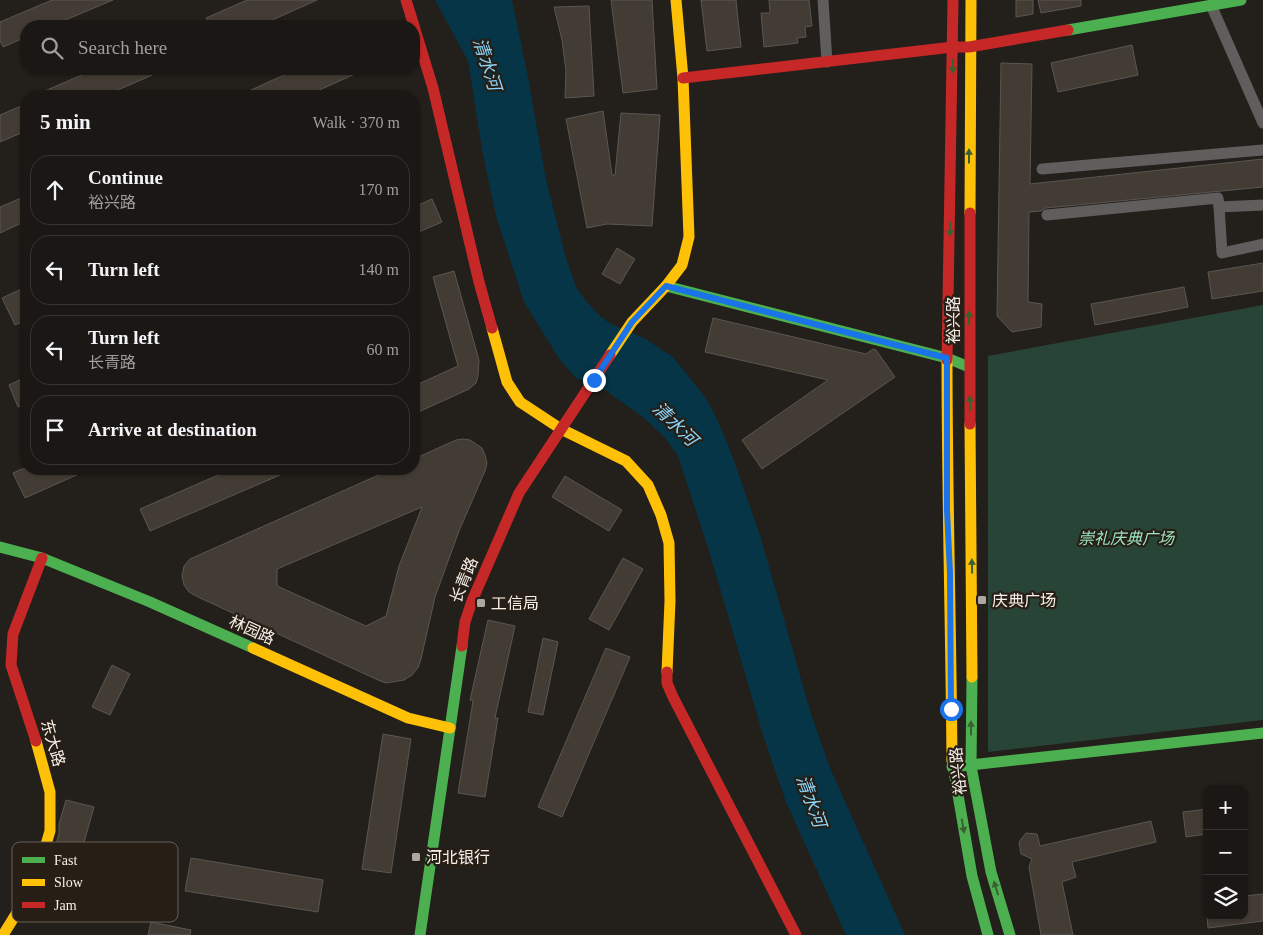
<!DOCTYPE html>
<html lang="en">
<head>
<meta charset="utf-8">
<style>
  :root { --surface:#1a1714; --page:#23201d; --text:#f1f3f6; --muted:#9f9fa0; --line:#383634 }
  body { margin:0; font-family:"Times New Roman","Noto Sans SC",serif; background:var(--page); color:var(--text) }
  .controls { position:absolute; right:15px; bottom:15px; display:grid; overflow:hidden; border-radius:10px; box-shadow:0 1px 4px #0004 }
  .controls button { width:45px; height:45px; display:grid; place-items:center; padding:0; border:0; border-bottom:1px solid var(--line); background:var(--surface); color:var(--text); font:25px sans-serif }
  .stop { position:absolute; width:15px; height:15px; margin:-11px; border:4px solid #1a73e8; border-radius:50%; background:#fff }
  .stop.end { background:#1a73e8; border-color:#fff; box-shadow:0 1px 5px #0008 }
  .list { margin:0; padding:0; list-style:none }
  h2 { display:flex; justify-content:space-between; align-items:center; height:65px; margin:0; padding:0 20px; font-size:21px }
  h2 small { font-size:16px; font-weight:400; color:var(--muted) }
  .list li { display:grid; grid-template-columns:32px 1fr auto; gap:15px; align-items:center; box-sizing:border-box; height:70px; margin:0 10px 10px; padding:0 10px; border:1px solid var(--line); border-radius:20px }
  .list b { display:block; font-size:19px; white-space:nowrap }
  .list p { margin:0; font-size:16px; white-space:nowrap; color:var(--muted) }
  .list em { font-size:16px; font-style:normal; color:var(--muted) }
  .icon { flex:none; width:28px; height:28px; fill:none; stroke:currentColor; stroke-width:2; stroke-linecap:round; stroke-linejoin:round }
  .map { position:relative; flex:none; width:1263px; height:935px; overflow:hidden }
  .search { position:absolute; background:var(--surface); box-shadow:0 1px 4px #0004; left:20px; top:20px; width:400px; height:55px; display:flex; align-items:center; gap:12px; box-sizing:border-box; padding:0 18px; border-radius:20px; color:var(--muted); font-size:19px }
  .panel { position:absolute; background:var(--surface); box-shadow:0 1px 4px #0004; left:20px; top:90px; width:400px; height:385px; border-radius:20px }
  .map>svg:first-child { display:block }
  .green { fill:#284437 }
  .water { fill:#053547 }
  .building { fill:#433c34; stroke:#5a5652; fill-rule:evenodd }
  .lines { fill:none; stroke-linecap:round; stroke-linejoin:round }
  .street { stroke:#605d5d; stroke-width:11 }
  .fast { stroke:#4caf50; stroke-width:11 }
  .slow { stroke:#ffc107; stroke-width:11 }
  .jam { stroke:#c62828; stroke-width:11 }
  .oneway { fill:#386030 }
  .route { stroke:#1a73e8; stroke-width:6 }
  .poi-dot { fill:#aca7a1; stroke:#271f16; stroke-width:2 }
  .labels { text-anchor:middle; dominant-baseline:central; stroke-width:4.5; stroke-linejoin:round; paint-order:stroke }
  .street-label { font-size:16px; fill:#f6f0ea; stroke:#271f16 }
  .park-label { font-size:16px; font-style:italic; fill:#99e6c3; stroke:#271f16 }
  .poi-label { font-size:16px; fill:#f6f0ea; stroke:#271f16; text-anchor:start }
  .water-label { font-size:18px; font-style:italic; fill:#8ad6fc; stroke:#271f16 }
  .key { fill:#271f16; stroke:#655e56; stroke-width:1 }
  .key-label { font-size:14px; fill:#f6f0ea }
</style>
</head>
<body>
<div class="map">
<svg width="1263" height="935" viewBox="0 0 1263 935">
  <rect width="100%" height="100%" fill="#231f1a"/>
  <path class="green" d="M1263,305v415l-275,32v-396z"/>
  <path class="water" d="M435,0h77l16,77 18,103 20,78 11,31 9,12 14,15 11,8 33,14 29,19 32,40 10,18 14,32 31,88 51,179 19,54 75,167h-59l-60,-133 -23,-67 -54,-184 -31,-95 -13,-18 -21,-20 -39,-28 -29,-12 -16,-18 -36,-58 -28,-86 -13,-61 -15,-94z"/>
  <g class="building">
    <path d="M52,0h61l-62,26h-25v11l-23,10 -3,-6v-19z"/>
    <path d="M247,0h70l-58,26h-49l-4,-8z"/>
    <path d="M611,0h41l5,89 -34,4z"/>
    <path d="M701,0h35l5,47 -34,4z"/>
    <path d="M769,0h40l3,26 -7,1 1,10 -9,1 1,5 -34,4 -3,-34h9z"/>
    <path d="M1016,0h17v14l-17,3z"/>
    <path d="M1038,0h43v6l-40,7z"/>
    <path d="M589,6l5,90 -29,2 1,-27 -4,-31 -8,-33z"/>
    <path d="M1132,45l6,30 -80,17 -7,-29z"/>
    <path d="M1001,63l31,1 -2,120 233,-25v28l-217,21 -5,3 -12,1 -1,90 14,2 -1,23 -29,5 -15,-16z"/>
    <path d="M96,69h70l-62,27h-71z"/>
    <path d="M297,69h69l-60,27h-68z"/>
    <path d="M26,104v27l-26,11v-27z"/>
    <path d="M603,111l9,64h3l6,-62 39,2 -8,111 -45,-2 -20,4 -21,-109z"/>
    <path d="M26,196v25l-26,12v-26z"/>
    <path d="M432,199l10,23 -28,12v-27z"/>
    <path d="M617,248l18,11 -15,25 -18,-10z"/>
    <path d="M1263,263v28l-51,8 -4,-27z"/>
    <path d="M454,271l25,89 -1,16 -2,7 -7,6 -55,25v-28l44,-20 -25,-89z"/>
    <path d="M26,287v33l-11,5 -13,-27z"/>
    <path d="M1184,287l4,20 -93,18 -4,-21z"/>
    <path d="M713,318l153,36 7,-5 3,1 19,27 -133,92 -20,-29 86,-60 -123,-28z"/>
    <path d="M26,377v27l-8,3 -9,-22z"/>
    <path d="M463,439l7,1 12,8 3,7 2,8 -2,8 -26,60 -24,66 -14,62 -3,9 -6,7 -8,5 -18,3 -8,-3 -180,-83 -9,-5 -5,-7 -2,-9 2,-10 6,-7 202,-90h22v-10l42,-19zM422,507l-23,59 -13,50 -20,10 -89,-40v-17z"/>
    <path d="M22,469h68l-65,29 -12,-25z"/>
    <path d="M232,469h62l-144,62 -10,-22z"/>
    <path d="M565,476l57,34 -13,21 -57,-34z"/>
    <path d="M623,558l20,11 -34,61 -20,-11z"/>
    <path d="M488,620l27,6 -20,92h3l-13,79 -27,-4 15,-92 -3,-1z"/>
    <path d="M543,638l15,4 -15,73 -15,-3z"/>
    <path d="M606,648l24,9 -68,160 -24,-10z"/>
    <path d="M112,665l18,9 -20,41 -18,-8z"/>
    <path d="M383,734l28,5 -20,134 -29,-4z"/>
    <path d="M66,800l28,7 -30,107 -28,-8 23,-72v-10z"/>
    <path d="M1207,809v25l-21,3 -3,-25z"/>
    <path d="M1151,821l5,21 -84,20 4,15 -14,5 11,53h-32l-12,-68 3,-8 -11,-5 -2,-12 7,-9 11,1 3,12z"/>
    <path d="M191,858l132,22 -5,32 -133,-21z"/>
    <path d="M1263,894v27l-55,7 -1,-12h37v-20z"/>
    <path d="M151,922l40,8 -1,5h-42z"/>
  </g>
  <g class="lines">
    <g class="street">
      <path d="M823,0l4,62"/>
      <path d="M1211,5l52,118"/>
      <path d="M1042,169l221,-19"/>
      <path d="M1263,205l-44,2 3,46 41,-9"/>
      <path d="M1047,215l171,-17 1,9"/>
    </g>
    <g class="fast">
      <path d="M1068,30l173,-30"/>
      <path d="M666,286l281,72 22,9"/>
      <path d="M0,547l42,11 108,44 103,46"/>
      <path d="M972,677l-1,89 20,106 19,63"/>
      <path d="M952,760l20,116 16,59"/>
      <path d="M952,767l311,-34"/>
      <path d="M420,935l42,-289"/>
    </g>
    <g class="slow">
      <path d="M970,213l1,-213"/>
      <path d="M492,328l15,54 13,20 41,27 65,32 22,24 13,30 8,28 1,58 -3,71"/>
      <path d="M610,355l22,-33 34,-36 16,-21 7,-28 -6,-159 -7,-78"/>
      <path d="M947,360c0,133 4,267 5,400"/>
      <path d="M970,424l2,253"/>
      <path d="M253,648l155,70 42,10"/>
      <path d="M3,935l31,-50 16,-54v-39l-14,-51"/>
    </g>
    <g class="jam">
      <path d="M406,0l27,88 46,194 13,46"/>
      <path d="M683,78l270,-31h16l99,-17"/>
      <path d="M947,360l6,-360"/>
      <path d="M970,424v-211"/>
      <path d="M462,646l3,-24 7,-21 47,-108 91,-138"/>
      <path d="M667,672v11l6,14 123,238"/>
      <path d="M36,741l-25,-76 2,-31 29,-76"/>
    </g>
  </g>
  <defs><path id="oneway-solid" d="M-6-.8H1V-3.2L6.5 0L1 3.2V.8H-6Z" transform="scale(1.25)"/></defs>
  <g class="oneway">
    <use href="#oneway-solid" transform="translate(953 66) rotate(91)"/>
    <use href="#oneway-solid" transform="translate(969 156) rotate(-90)"/>
    <use href="#oneway-solid" transform="translate(950 229) rotate(91)"/>
    <use href="#oneway-solid" transform="translate(969 318) rotate(-90)"/>
    <use href="#oneway-solid" transform="translate(970 403) rotate(-91)"/>
    <use href="#oneway-solid" transform="translate(972 566) rotate(-91)"/>
    <use href="#oneway-solid" transform="translate(971 728) rotate(-90)"/>
    <use href="#oneway-solid" transform="translate(963 826) rotate(80)"/>
    <use href="#oneway-solid" transform="translate(996 888) rotate(-107)"/>
  </g>
  <g class="lines">
    <path class="route" d="M594,380l38,-58 34,-36 281,72v152l3,63 1,136"/>
  </g>
  <g class="poi-dot">
    <rect x="977" y="595" width="10" height="10" rx="2.5"/>
    <rect x="476" y="598" width="10" height="10" rx="2.5"/>
    <rect x="411" y="852" width="10" height="10" rx="2.5"/>
  </g>
  <g class="labels">
    <g class="street-label">
      <text transform="translate(953 320) rotate(-90)">裕兴路</text>
      <text transform="translate(464 580) rotate(-68)">长青路</text>
      <text transform="translate(252 630) rotate(24)">林园路</text>
      <text transform="translate(53 743) rotate(74)">东大路</text>
      <text transform="translate(958 771) rotate(-96)">裕兴路</text>
    </g>
    <g class="park-label">
      <text x="1126" y="538">崇礼庆典广场</text>
    </g>
    <g class="poi-label">
      <text x="992" y="600">庆典广场</text>
      <text x="491" y="603">工信局</text>
      <text x="426" y="857">河北银行</text>
    </g>
    <g class="water-label">
      <text transform="translate(487 64) rotate(72)">清水河</text>
      <text transform="translate(675 424) rotate(44)">清水河</text>
      <text transform="translate(811 801) rotate(70)">清水河</text>
    </g>
  </g>
  <rect x="12" y="842" width="166" height="80" rx="8" class="key"/>
  <rect x="22" y="857" width="23" height="6" fill="#4caf50"/>
  <rect x="22" y="879" width="23" height="7" fill="#ffc107"/>
  <rect x="22" y="902" width="23" height="6" fill="#c62828"/>
  <g class="key-label">
    <text x="54" y="865">Fast</text>
    <text x="54" y="887">Slow</text>
    <text x="54" y="910">Jam</text>
  </g>
</svg>
<div class="controls">
<button>+</button>
<button>−</button>
<button><svg class="icon" aria-label="layers" viewBox="0 0 24 24"><path d="M12 4l9 5-9 5-9-5zM3 14l9 5 9-5"/></svg></button>
</div>
<div class="stop" style="left:951px;top:709px"></div>
<div class="stop end" style="left:594px;top:380px"></div>
<div class="search"><svg class="icon" aria-label="search" viewBox="0 0 24 24"><circle cx="10" cy="10" r="6"/><path d="M15 15l6 6"/></svg>Search here</div>
<section class="panel">
<h2>5 min<small>Walk · 370 m</small></h2>
<ul class="list">
<li><svg class="icon" aria-label="ahead" viewBox="0 0 24 24"><path d="M12 20V5M6 11l6-6 6 6"/></svg><div><b>Continue</b><p>裕兴路</p></div><em>170 m</em></li>
<li><svg class="icon" aria-label="left" viewBox="0 0 24 24"><path d="M17 20v-9H6M10 6l-5 5 5 5"/></svg><div><b>Turn left</b></div><em>140 m</em></li>
<li><svg class="icon" aria-label="left" viewBox="0 0 24 24"><path d="M17 20v-9H6M10 6l-5 5 5 5"/></svg><div><b>Turn left</b><p>长青路</p></div><em>60 m</em></li>
<li><svg class="icon" aria-label="arrive" viewBox="0 0 24 24"><path d="M6 21V4h12l-3 4 3 4H6"/></svg><div><b>Arrive at destination</b></div></li>
</ul>
</section>
</div>
</body>
</html>
